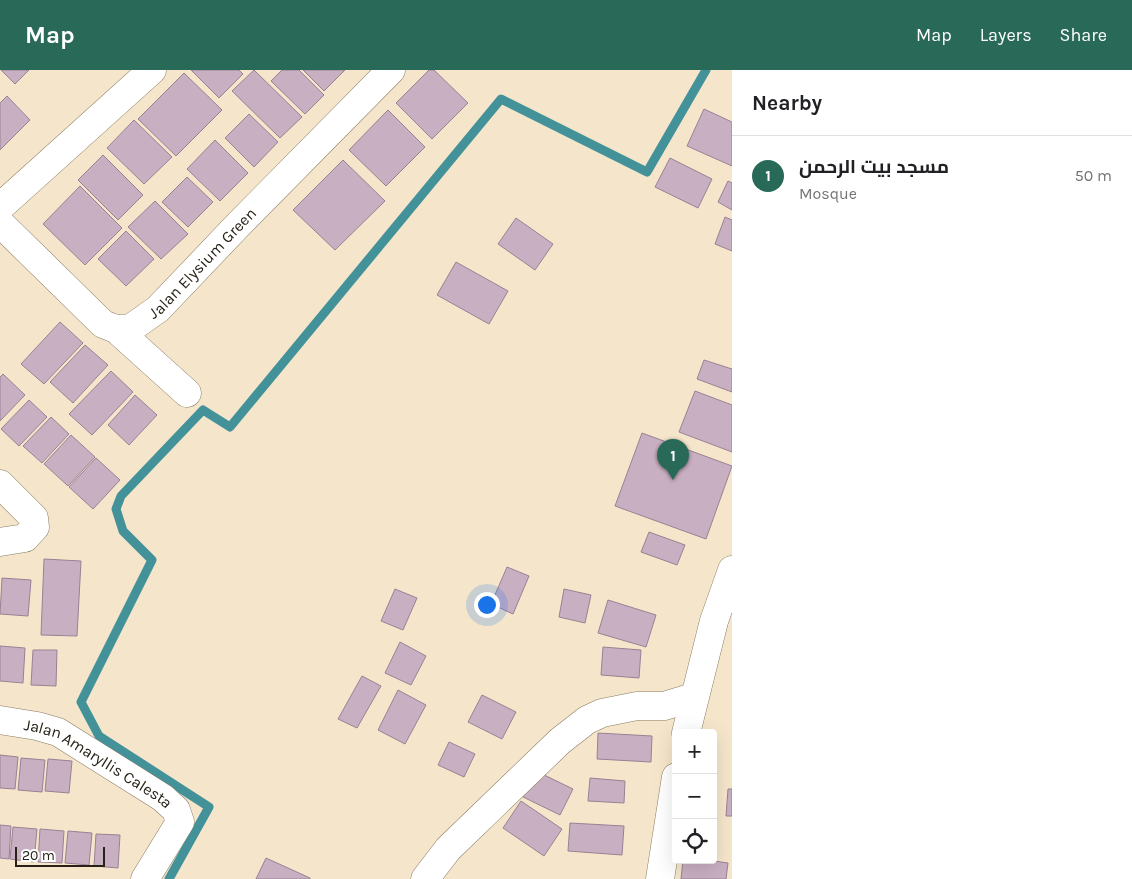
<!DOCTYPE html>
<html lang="en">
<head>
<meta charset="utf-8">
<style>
  :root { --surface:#fff; --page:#f6f6f6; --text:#202124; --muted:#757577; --line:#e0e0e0; --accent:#296957 }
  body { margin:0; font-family:Karla,Cairo,sans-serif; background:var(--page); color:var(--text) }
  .controls { position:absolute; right:15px; bottom:15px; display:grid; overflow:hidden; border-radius:5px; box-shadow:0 5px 20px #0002 }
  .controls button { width:45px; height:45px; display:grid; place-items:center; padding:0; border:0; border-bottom:1px solid var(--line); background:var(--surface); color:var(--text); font:25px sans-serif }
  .scale { position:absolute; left:15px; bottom:12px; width:90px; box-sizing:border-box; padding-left:5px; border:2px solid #272117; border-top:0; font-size:14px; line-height:18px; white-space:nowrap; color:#272117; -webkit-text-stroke:4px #fff; paint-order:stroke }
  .you { position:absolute; left:486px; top:534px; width:18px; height:18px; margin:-12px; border:4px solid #fff; border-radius:50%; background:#1a73e8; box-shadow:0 0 0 8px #1a73e833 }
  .badge { display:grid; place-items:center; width:32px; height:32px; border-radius:50%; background:var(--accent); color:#fff; font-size:16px; font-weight:700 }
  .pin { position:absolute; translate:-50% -41px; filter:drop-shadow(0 1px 2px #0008) }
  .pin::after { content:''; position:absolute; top:26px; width:18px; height:15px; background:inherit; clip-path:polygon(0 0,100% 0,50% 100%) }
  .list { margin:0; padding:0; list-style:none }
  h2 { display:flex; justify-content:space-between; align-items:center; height:65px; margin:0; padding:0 20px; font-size:21px }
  h2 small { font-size:16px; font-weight:400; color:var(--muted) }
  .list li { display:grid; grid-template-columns:32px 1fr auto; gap:15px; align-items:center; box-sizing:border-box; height:80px; padding:0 20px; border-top:1px solid var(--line) }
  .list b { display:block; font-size:19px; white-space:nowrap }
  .list p { margin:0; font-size:16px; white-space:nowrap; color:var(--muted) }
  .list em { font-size:16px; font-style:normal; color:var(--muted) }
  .icon { flex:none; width:28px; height:28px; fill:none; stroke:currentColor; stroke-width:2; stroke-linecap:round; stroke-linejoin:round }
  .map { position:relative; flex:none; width:732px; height:809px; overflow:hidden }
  header { display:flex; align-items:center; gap:30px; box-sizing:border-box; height:70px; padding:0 25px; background:var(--accent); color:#fff }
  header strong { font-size:24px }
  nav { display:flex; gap:28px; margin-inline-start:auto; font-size:18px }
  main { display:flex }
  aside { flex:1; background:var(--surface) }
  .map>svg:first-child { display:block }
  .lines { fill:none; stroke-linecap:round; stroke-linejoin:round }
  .stream { stroke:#439299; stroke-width:9 }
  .building { fill:#c9afc2; stroke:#998194 }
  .minor-casing { stroke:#887b62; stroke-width:29 }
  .minor { stroke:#fff; stroke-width:28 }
  .labels { text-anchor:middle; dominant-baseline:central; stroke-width:4; stroke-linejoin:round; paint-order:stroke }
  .street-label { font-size:16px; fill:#272117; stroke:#fff }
</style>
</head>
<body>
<header>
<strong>Map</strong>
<nav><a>Map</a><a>Layers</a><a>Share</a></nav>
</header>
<main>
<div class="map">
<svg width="732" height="809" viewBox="0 0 732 809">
  <rect width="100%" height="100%" fill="#f5e6cb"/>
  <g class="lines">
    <path class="stream" d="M169,809l40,-72 -110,-71 -18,-34 71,-142 -29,-29 -7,-22 5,-13 82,-86 27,17 271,-328 146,73 59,-102"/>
  </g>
  <g class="building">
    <path d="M1,0h28l-14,14z"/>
    <path d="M191,0h48l4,4 -24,24z"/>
    <path d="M254,0l48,47 -22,21 -48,-47z"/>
    <path d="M282,0h17l25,25 -19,19 -34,-33z"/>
    <path d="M303,0h42l-21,21z"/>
    <path d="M429,0h5l34,33 -36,36 -36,-36z"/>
    <path d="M184,3l38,37 -46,46 -38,-37z"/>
    <path d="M7,26l23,24 -30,30v-47z"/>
    <path d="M704,39l28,13v44l-45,-20z"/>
    <path d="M388,40l37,37 -39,39 -37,-36z"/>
    <path d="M249,44l29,28 -24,25 -29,-29z"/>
    <path d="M134,50l38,37 -28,27 -37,-36z"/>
    <path d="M215,70l33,33 -28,28 -33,-32z"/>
    <path d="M103,85l40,40 -25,25 -40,-40z"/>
    <path d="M670,88l42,21 -14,29 -43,-21z"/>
    <path d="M343,90l42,41 -50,49 -42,-40z"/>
    <path d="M187,107l26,25 -25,25 -26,-25z"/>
    <path d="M728,111l4,2v27l-14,-8z"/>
    <path d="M80,116l42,42 -37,37 -42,-41z"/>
    <path d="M155,131l33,33 -27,25 -33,-32z"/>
    <path d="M725,147l7,3v31l-17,-7z"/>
    <path d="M516,148l37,26 -18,26 -37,-26z"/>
    <path d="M126,161l28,28 -28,27 -28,-27z"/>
    <path d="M456,192l52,29 -19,33 -52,-29z"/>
    <path d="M60,252l23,21 -39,41 -23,-20z"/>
    <path d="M85,275l23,20 -35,38 -23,-21z"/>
    <path d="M704,290l28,9v23l-35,-13z"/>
    <path d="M111,301l22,21 -41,43 -23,-21z"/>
    <path d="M3,304l22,21 -25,26v-44z"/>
    <path d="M695,321l37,14v47l-53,-20z"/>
    <path d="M135,325l22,20 -28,30 -21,-20z"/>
    <path d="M29,330l18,17 -28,29 -18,-17z"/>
    <path d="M51,347l18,17 -27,29 -19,-17z"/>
    <path d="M642,363l90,33 -26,73 -91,-33z"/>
    <path d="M71,365l24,22 -27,29 -24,-22z"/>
    <path d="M96,388l24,22 -27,29 -24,-22z"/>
    <path d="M649,462l36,13 -8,20 -36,-13z"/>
    <path d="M44,489l37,2 -4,75 -36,-1z"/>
    <path d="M507,497l22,9 -16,38 -22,-10z"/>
    <path d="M2,508l29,2 -3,36 -28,-2z"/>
    <path d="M395,519l22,9 -14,32 -22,-9z"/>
    <path d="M564,519l27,6 -6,28 -26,-6z"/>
    <path d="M608,530l48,15 -10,32 -48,-14z"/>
    <path d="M400,572l26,14 -15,29 -26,-12z"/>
    <path d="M0,576l25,2 -2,35 -23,-2z"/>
    <path d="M603,577l38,3 -2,28 -38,-3z"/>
    <path d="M33,580h24l-1,36 -25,-1z"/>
    <path d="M362,606l19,10 -24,42 -19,-9z"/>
    <path d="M398,620l28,15 -21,39 -27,-14z"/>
    <path d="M482,625l34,17 -14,27 -34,-17z"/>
    <path d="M598,663l54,3 -1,26 -54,-3z"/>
    <path d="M449,672l26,12 -11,23 -26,-12z"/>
    <path d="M0,685l18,2 -3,32 -15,-1z"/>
    <path d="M21,688l24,2 -3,32 -24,-2z"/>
    <path d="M48,689l24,2 -3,32 -24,-2z"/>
    <path d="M536,701l37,18 -13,26 -37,-18z"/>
    <path d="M590,708l35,3 -1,22 -36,-2z"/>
    <path d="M728,719h4v27h-6z"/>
    <path d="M521,731l41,28 -18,27 -41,-28z"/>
    <path d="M570,753l54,3 -2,29 -54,-4z"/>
    <path d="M0,755l11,1 -2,33 -9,-1z"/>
    <path d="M13,757l24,2 -3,33 -24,-3z"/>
    <path d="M40,759l24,2 -2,32 -24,-1z"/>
    <path d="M68,761l24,2 -3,32 -24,-2z"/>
    <path d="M96,764l24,1 -2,33 -24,-2z"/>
    <path d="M266,788l44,20v1h-54z"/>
    <path d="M683,790h24l21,3 -2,16h-45z"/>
  </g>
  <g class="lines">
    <defs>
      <g id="minor">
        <path d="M0,137l152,-137"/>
        <path id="s1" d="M0,153l103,101 13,5 15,-1 27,-19 80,-84 153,-155"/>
        <path d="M116,259l71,64"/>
        <path d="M0,414l34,34 1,9 -10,11 -25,4"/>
        <path id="s2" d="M0,650l37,6 21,6 105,66 13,12 4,12 -35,57"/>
        <path d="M686,663l28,-112 18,-51"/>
        <path d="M425,809l23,-30 112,-108 27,-21 15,-7 35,-7h27l30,-9"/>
        <path d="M660,809l16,-102"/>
      </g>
    </defs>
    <use href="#minor" class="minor-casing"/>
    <use href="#minor" class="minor"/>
  </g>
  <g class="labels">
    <g class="street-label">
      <text stroke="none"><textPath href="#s1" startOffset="270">Jalan Elysium Green</textPath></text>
      <text stroke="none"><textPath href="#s2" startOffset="109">Jalan Amaryllis Calesta</textPath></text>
    </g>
  </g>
</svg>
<div class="controls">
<button>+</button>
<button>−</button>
<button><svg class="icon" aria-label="locate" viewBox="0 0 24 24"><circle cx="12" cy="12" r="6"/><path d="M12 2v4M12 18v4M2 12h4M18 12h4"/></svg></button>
</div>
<div class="scale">20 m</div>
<div class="you"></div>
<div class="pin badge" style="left:673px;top:410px">1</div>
</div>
<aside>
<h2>Nearby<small></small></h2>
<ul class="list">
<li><span class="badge">1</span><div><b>مسجد بيت الرحمن</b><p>Mosque</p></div><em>50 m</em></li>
</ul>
</aside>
</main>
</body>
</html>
